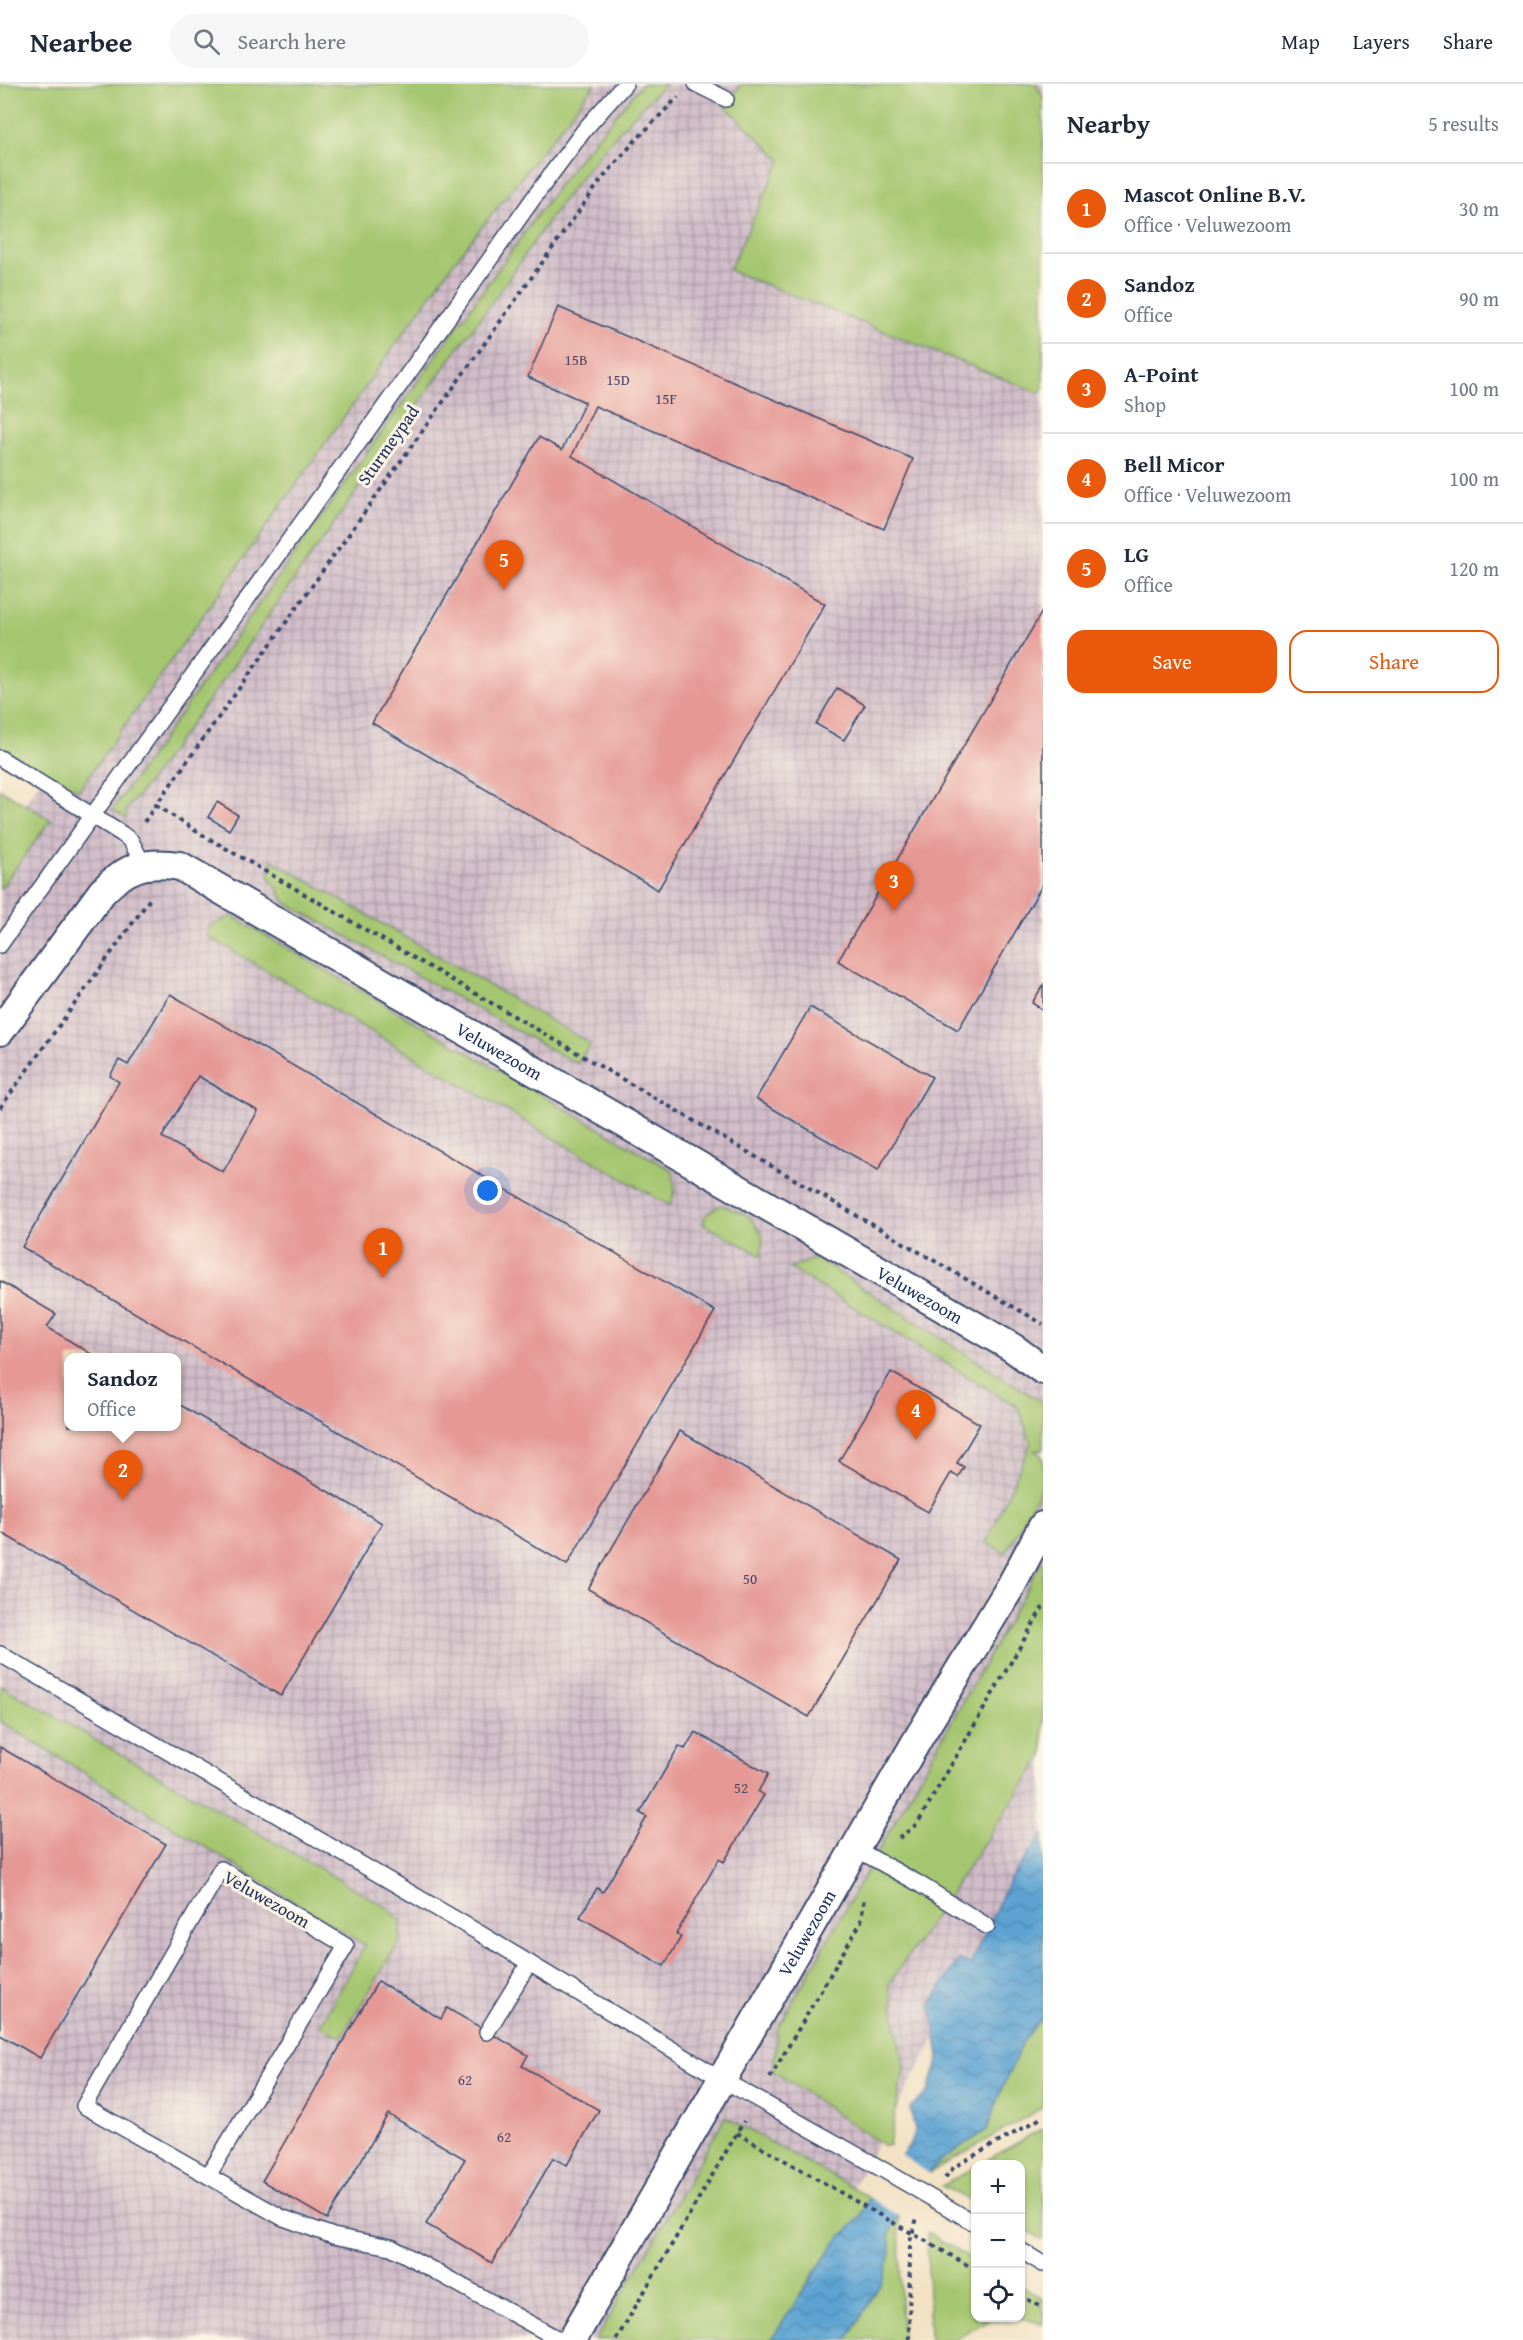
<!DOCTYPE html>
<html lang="en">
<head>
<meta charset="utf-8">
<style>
  :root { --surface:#fff; --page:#f6f6f7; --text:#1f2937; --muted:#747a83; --line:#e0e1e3; --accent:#ea580c }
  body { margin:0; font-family:"Gentium Book Plus",serif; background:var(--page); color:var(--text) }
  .controls { position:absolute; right:18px; bottom:18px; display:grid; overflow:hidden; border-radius:12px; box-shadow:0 2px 4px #0004 }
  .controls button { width:54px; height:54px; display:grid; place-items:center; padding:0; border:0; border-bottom:2px solid var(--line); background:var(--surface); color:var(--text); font:30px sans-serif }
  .you { position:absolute; left:488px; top:1107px; width:21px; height:21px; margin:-15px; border:4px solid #fff; border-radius:50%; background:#1a73e8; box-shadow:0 0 0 9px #1a73e833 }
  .badge { display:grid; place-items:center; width:39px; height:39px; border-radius:50%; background:var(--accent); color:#fff; font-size:20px; font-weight:700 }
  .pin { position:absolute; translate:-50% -50px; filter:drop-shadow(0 2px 3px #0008) }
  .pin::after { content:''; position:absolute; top:32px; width:21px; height:18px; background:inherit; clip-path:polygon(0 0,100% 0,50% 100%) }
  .popup { position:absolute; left:64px; top:1269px; width:117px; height:78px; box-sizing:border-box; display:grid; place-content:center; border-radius:12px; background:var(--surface); filter:drop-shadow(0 2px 4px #0005); font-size:20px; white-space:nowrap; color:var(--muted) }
  .popup b { font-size:22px; color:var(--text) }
  .popup::after { content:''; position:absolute; left:50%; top:100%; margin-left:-12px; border:12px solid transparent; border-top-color:var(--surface) }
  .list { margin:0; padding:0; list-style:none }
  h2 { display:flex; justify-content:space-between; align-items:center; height:78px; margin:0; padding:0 24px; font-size:26px }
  h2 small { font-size:20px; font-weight:400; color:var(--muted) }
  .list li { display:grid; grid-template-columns:39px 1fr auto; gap:18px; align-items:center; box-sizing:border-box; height:90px; padding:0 24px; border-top:2px solid var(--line) }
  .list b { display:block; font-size:22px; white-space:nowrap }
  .list p { margin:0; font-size:20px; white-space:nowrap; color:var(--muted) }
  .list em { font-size:20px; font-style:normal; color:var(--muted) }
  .actions { display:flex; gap:12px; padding:18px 24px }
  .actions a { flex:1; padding:14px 0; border:2px solid var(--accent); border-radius:18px; text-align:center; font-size:21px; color:var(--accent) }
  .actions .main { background:var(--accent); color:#fff }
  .icon { flex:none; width:33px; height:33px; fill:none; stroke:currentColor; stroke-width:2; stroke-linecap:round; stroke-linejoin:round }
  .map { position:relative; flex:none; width:1043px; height:2256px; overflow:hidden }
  header { display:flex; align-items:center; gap:36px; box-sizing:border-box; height:84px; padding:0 30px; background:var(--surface); border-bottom:2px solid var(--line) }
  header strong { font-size:28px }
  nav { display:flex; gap:33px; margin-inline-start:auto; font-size:21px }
  .search { width:420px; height:54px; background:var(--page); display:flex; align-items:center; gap:15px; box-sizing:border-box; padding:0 21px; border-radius:33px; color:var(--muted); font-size:22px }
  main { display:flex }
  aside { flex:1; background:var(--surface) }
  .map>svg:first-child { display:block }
  .industrial { fill:url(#industrial-grid); fill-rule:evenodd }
  .grass { fill:#a5c66f; stroke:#607a66; stroke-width:1.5 }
  .water { fill:url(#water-waves); stroke:#3c6998; stroke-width:1.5 }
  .pier { fill:#f2e1c3 }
  .building { fill:#e59894; fill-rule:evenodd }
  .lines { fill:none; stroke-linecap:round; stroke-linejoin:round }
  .lane-casing { stroke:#3b4a6d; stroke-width:18 }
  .street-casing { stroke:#3b4a6d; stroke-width:32 }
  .path { stroke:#3b4a6d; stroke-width:4; stroke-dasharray:4.5 4.5; stroke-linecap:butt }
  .lane { stroke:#fff; stroke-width:15 }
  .street { stroke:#fff; stroke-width:28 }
  .lane-bridge-casing { stroke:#3b4a6d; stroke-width:18; stroke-linecap:butt }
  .path-bridge { stroke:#3b4a6d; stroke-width:4; stroke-dasharray:4.5 4.5; stroke-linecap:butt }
  .lane-bridge { stroke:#fff; stroke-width:15 }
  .labels { text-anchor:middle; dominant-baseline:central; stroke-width:6; stroke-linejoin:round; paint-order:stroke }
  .number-label { font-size:15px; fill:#4e496c }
  .street-label { font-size:18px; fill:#1b2f5e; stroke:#fcf5e5 }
</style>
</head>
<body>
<header>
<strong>Nearbee</strong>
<div class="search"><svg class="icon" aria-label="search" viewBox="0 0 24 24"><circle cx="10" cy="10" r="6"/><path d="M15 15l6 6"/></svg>Search here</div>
<nav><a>Map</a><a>Layers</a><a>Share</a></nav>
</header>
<main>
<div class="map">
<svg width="1043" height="2256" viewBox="0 0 1043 2256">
  <defs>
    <pattern id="industrial-grid" width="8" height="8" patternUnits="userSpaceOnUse" patternTransform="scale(1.5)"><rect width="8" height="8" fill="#d1bdc9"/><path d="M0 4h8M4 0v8" fill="none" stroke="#a99aa6"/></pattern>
    <pattern id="water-waves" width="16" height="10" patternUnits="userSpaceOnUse" patternTransform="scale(1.5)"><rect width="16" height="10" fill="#5ca3d2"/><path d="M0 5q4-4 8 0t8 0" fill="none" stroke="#4b85ae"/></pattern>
  </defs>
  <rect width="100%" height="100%" fill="#fcf5e5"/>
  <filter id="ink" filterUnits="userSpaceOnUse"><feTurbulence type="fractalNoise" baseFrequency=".0167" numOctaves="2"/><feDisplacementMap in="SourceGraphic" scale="12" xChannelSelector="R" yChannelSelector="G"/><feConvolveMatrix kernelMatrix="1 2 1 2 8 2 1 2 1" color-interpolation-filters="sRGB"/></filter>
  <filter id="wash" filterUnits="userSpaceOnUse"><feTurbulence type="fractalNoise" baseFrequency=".008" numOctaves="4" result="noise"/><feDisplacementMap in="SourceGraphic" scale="24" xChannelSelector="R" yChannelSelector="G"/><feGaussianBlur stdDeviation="1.35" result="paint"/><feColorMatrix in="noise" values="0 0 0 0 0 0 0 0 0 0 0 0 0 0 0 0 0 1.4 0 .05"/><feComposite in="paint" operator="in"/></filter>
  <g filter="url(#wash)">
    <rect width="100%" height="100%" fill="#f2e1c3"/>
    <path class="industrial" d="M520,0h523v1760l-275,496h-768v-1501zM69,1274h108v68h-108z"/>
    <g class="grass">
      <path d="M0,0h595l-141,178 -375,528 -16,-6 -63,-37z"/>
      <path d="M642,0h23c-44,42 -84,90 -119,140 -29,42 -57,85 -88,124l-239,338 -78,106 -16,19 3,3 -2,4 -14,-8 425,-595 36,-49z"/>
      <path d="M742,0h294l7,13v291l-4,5 -310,-123 52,-110 -57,-55z"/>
      <path d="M0,705l51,31 -51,69z"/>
      <path d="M272,776l319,184 -14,20 -291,-161 -17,-27z"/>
      <path d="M232,832l441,255 2,20 -5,15 -463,-270 2,-10z"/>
      <path d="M721,1121l28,11 14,19 -1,21 -59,-32 4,-11z"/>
      <path d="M816,1174l227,145v47h-8l8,8v26l-37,69 -20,-10 45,-100 -13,-36 -229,-139z"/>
      <path d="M1043,1476v196l-154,228 15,84 -15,77h-6l-110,-74 5,-43z"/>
      <path d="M0,1601l385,221 16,14 -1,21 -59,96 -21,-11 45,-81 -365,-224z"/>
      <path d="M1043,1932v91l-119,69 23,-20 40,-26 12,-35 25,-55z"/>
      <path d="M725,2033l131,72 13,9c-6,23 -23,31 -36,48 -23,30 -41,63 -62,94h-175z"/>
      <path d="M1043,2044v112l-22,-13 -1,-63h-40z"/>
      <path d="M975,2083v36l-33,-17z"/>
      <path d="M899,2131l3,125h-55l37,-62 7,-25 -2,-17z"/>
      <path d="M927,2148l48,29 1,57h41l-25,2 -21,9 -16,11h-25z"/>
      <path d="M1021,2202l22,13v25l-23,-6z"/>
    </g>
    <path class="water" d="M1043,1750v182l-19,24 -25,55 -12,35 -40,26 -23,20 -25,39 -10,21 2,17 -7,25 -37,62h-76l63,-96 27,-27 8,-19 41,-54 5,-14 -5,-22 18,-16 11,-34 -8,-54 28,-45 11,6 39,-84z"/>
    <path class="pier" d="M898,2069l32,21 -29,43 -34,-21z"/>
    <g id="blocks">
      <g class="building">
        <path d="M558,223l355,152 -29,70 -289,-123 -23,50 253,148 -167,286 -286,-167 167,-286 23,13 23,-48 -57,-25z"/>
        <path d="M1043,526v274l-85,146 -120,-69z"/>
        <path d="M837,604l28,17 -21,35 -28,-16z"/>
        <path d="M217,718l21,13 -9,15 -21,-13z"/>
        <path d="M1043,901v25l-11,-7z"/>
        <path d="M170,910l545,317 -148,254 -545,-318 97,-165 -9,-6 9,-16 9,5zM198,992l60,35 -35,61 -61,-35z"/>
        <path d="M810,923l122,70 -54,93 -122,-71z"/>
        <path d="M0,1197l56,33 -9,13 51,31h-29v68h108v-23l205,120 -101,173 -281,-164z"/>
        <path d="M891,1288l89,52 -23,39 7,4 -6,10 -7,-4 -23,39 -89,-51z"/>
        <path d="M680,1347l221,129 -92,157 -221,-128z"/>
        <path d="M695,1648l73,42 -10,18 6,3 -40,67 -5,-3 -43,75 5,3 -17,29 -84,-49 17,-29 6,4 44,-75 -7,-4 39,-67 6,3z"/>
        <path d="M0,1663l166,97 -126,214 -40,-23z"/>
        <path d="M378,1897l63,38 6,-11 81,47 -6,11 77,44 -32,55 -14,-7 -61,105 -66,-39 39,-65 -77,-45 -61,105 -65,-38z"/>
      </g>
    </g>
  </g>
  <g filter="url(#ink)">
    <use href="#blocks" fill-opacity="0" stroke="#3b4a6d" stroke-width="1.5"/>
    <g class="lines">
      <defs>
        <g id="lane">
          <path d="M696,0l30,15"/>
          <path d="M0,674l122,76 9,7 13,25"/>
          <path d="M0,861l540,-756 45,-60 40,-45"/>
          <path d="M0,1570l481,280 242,146 145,81"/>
          <path d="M856,1765l60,33 71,44"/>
          <path d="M487,1948l42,-69"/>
          <path d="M208,2092l138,-230 -125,-77 -137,237 197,111 52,19 58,11 169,93"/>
          <path d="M1020,2166l23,14"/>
        </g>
        <g id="street">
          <path id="s1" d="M0,947l102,-139c25,-26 43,-31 78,-26l833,482 30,22"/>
          <path id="s2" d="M572,2256l347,-603 92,-151 32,-60"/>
        </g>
      </defs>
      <use href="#lane" class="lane-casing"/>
      <use href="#street" class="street-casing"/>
      <g class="path">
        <path d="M156,721l40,26 847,493"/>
        <path d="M144,738l457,-642 33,-38 44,-45"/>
        <path d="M0,1024l152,-212"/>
        <path d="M899,1754l18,-14 126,-217"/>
        <path d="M770,1994l91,-156 3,-24"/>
        <path d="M737,2049l155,89"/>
        <path d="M945,2094l9,-11 89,-50"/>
        <path d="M933,2161l43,25"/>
        <path d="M1020,2211l23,13"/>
        <path d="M616,2256l128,-219"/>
        <path d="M909,2256l1,-99 7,-23"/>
      </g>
      <use href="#lane" class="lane"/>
      <use href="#street" class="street"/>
      <defs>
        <path id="lane-bridge" d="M868,2077l108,63"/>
      </defs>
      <use href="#lane-bridge" class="lane-bridge-casing"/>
      <path class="path-bridge" d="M892,2138l41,23"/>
      <use href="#lane-bridge" class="lane-bridge"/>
    </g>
  </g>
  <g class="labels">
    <g class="number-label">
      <text x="576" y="275">15B</text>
      <text x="618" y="295">15D</text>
      <text x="666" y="314">15F</text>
      <text x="750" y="1494">50</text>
      <text x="741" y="1703">52</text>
      <text x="465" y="1995">62</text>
      <text x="504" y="2052">62</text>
    </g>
    <g class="street-label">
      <text transform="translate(388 361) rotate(-55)">Sturmeypad</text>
      <text stroke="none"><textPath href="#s1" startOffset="628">Veluwezoom</textPath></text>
      <text stroke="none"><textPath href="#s1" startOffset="1114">Veluwezoom</textPath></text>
      <text transform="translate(267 1815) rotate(30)">Veluwezoom</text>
      <text stroke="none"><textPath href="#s2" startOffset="470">Veluwezoom</textPath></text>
    </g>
  </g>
</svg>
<div class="controls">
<button>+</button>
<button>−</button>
<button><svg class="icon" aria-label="locate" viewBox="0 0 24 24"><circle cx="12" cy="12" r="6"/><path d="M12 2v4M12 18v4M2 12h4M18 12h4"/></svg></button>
</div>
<div class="you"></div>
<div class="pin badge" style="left:383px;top:1194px">1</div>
<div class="pin badge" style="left:123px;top:1416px">2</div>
<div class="popup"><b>Sandoz</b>Office</div>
<div class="pin badge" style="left:894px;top:827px">3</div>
<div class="pin badge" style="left:916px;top:1356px">4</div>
<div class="pin badge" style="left:504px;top:506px">5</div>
</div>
<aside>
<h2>Nearby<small>5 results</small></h2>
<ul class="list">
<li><span class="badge">1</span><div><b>Mascot Online B.V.</b><p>Office · Veluwezoom</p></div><em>30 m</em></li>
<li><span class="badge">2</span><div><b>Sandoz</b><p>Office</p></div><em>90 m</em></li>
<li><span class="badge">3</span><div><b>A-Point</b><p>Shop</p></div><em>100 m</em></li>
<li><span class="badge">4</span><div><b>Bell Micor</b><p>Office · Veluwezoom</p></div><em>100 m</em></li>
<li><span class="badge">5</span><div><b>LG</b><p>Office</p></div><em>120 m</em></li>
</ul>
<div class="actions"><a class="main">Save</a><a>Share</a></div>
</aside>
</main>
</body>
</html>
